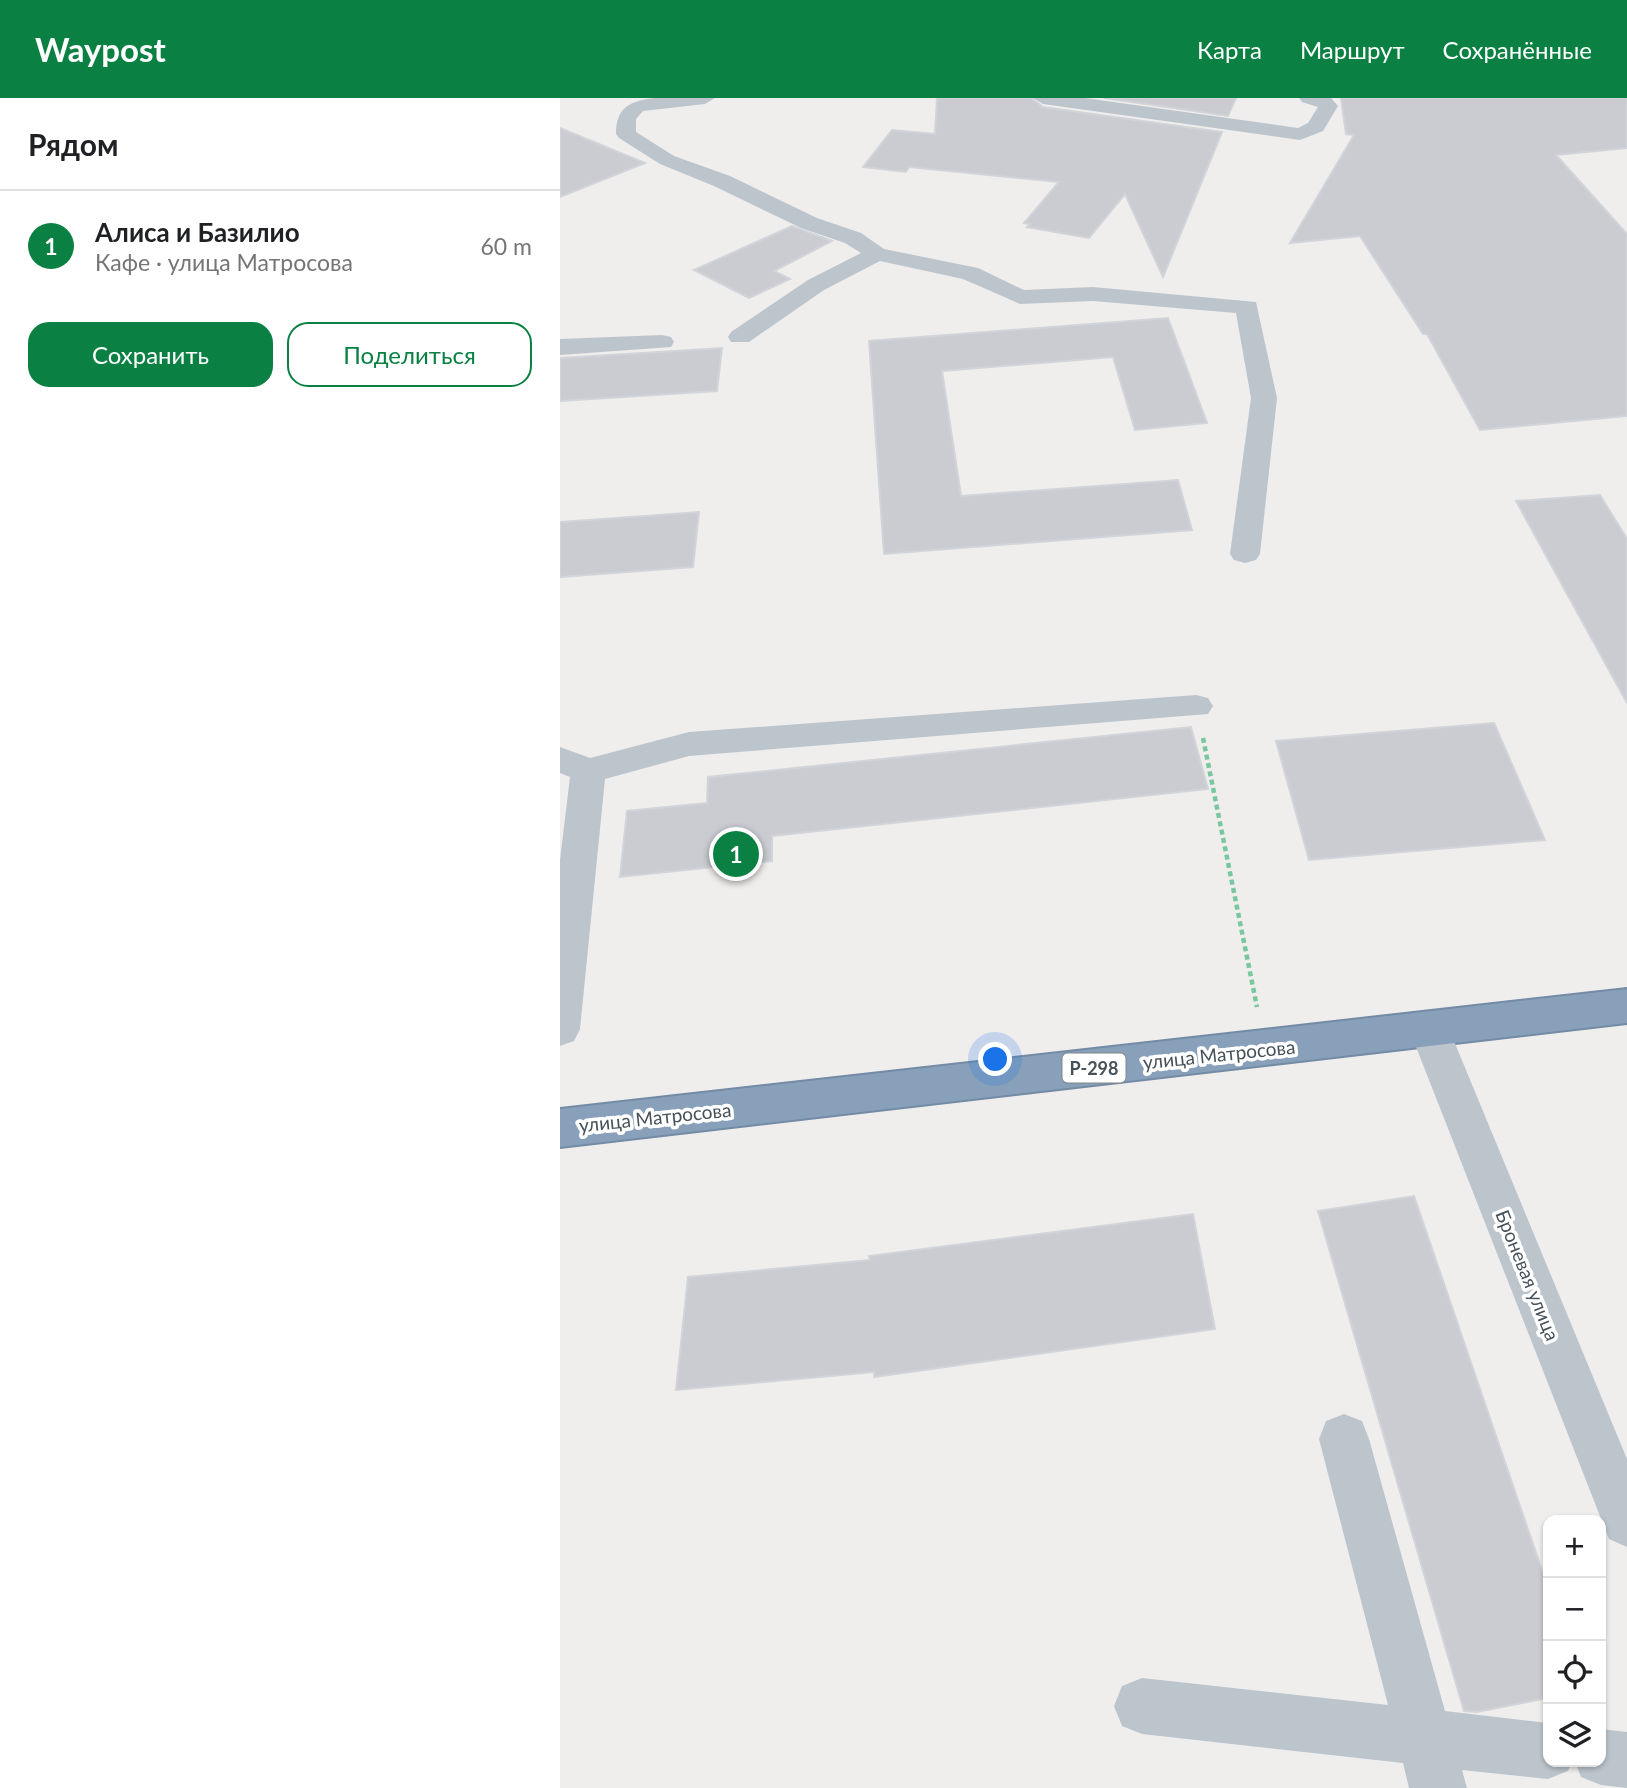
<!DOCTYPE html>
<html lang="ru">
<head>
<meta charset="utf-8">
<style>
  :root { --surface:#fff; --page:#f2f2f2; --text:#202124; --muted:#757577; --line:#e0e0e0; --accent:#0b8043 }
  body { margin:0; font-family:Lato,sans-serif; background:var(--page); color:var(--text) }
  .controls { position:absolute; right:21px; bottom:21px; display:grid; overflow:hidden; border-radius:14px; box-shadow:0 2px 5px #0004 }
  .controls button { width:63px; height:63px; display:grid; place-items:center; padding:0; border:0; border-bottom:2px solid var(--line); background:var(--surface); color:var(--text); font:35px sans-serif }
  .you { position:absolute; left:436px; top:962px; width:24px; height:24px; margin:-18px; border:5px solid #fff; border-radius:50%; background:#1a73e8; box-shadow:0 0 0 10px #1a73e833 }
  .badge { display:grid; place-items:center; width:46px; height:46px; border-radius:50%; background:var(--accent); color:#fff; font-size:23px; font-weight:700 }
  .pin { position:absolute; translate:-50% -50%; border:4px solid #fff; box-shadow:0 2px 7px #0006 }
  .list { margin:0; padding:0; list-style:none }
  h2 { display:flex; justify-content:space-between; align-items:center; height:91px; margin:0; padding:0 28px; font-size:30px }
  h2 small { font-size:23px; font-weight:400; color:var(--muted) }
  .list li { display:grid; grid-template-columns:46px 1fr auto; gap:21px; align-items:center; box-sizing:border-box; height:112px; padding:0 28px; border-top:2px solid var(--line) }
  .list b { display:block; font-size:26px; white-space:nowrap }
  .list p { margin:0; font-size:23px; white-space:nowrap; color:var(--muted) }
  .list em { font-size:23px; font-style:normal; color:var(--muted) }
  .actions { display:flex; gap:14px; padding:21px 28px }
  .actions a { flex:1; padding:16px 0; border:2px solid var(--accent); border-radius:21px; text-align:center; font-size:24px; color:var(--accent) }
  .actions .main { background:var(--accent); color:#fff }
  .icon { flex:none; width:38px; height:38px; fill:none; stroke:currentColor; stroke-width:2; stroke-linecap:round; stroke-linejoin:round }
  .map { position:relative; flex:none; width:1067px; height:1690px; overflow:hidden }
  header { display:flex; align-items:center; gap:42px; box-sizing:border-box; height:98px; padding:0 35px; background:var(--accent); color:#fff }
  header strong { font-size:33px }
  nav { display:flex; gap:38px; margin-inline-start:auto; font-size:24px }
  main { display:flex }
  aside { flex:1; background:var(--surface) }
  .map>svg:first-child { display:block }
  .building { fill:#caccd2; stroke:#d1d4d8; stroke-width:2 }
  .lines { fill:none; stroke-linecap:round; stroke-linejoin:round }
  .highway-casing { stroke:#738ba5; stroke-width:4 }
  .path { stroke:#78c79f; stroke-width:4.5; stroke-dasharray:5 3.5; stroke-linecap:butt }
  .minor { fill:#bcc5cc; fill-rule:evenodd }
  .highway { fill:#88a0b9; fill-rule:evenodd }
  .labels { text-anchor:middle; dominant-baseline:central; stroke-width:7; stroke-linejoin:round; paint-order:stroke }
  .shield { fill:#fff; stroke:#7e858b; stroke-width:2 }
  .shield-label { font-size:18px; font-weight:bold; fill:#475159 }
  .street-label { font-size:19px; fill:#475159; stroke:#fff }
</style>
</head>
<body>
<header>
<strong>Waypost</strong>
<nav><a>Карта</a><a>Маршрут</a><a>Сохранённые</a></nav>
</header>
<main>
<aside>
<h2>Рядом<small></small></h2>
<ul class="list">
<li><span class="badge">1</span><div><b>Алиса и Базилио</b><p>Кафе · улица Матросова</p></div><em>60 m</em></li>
</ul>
<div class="actions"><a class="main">Сохранить</a><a>Поделиться</a></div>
</aside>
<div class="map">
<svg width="1067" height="1690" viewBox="0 0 1067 1690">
  <rect width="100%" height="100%" fill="#f0eded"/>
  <g class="building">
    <path d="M377,0h94l12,9 179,25 -59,145 -38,-83 -36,44 -62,-11 3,-3 -6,-1 35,-41 -150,-15 -3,5 -43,-5 29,-37 43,4z"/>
    <path d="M544,0h132l-8,18z"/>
    <path d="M781,0h286v50l-71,7 71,79v182l-147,14 -53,-96h-4l-63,-98 -70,7 64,-108 -8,-1z"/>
    <path d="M0,30l85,35 -85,34z"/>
    <path d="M232,128l40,15 -58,30 16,8 -41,19 -55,-28z"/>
    <path d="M608,220l39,105 -72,7 -22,-73 -171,14 19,125 217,-16 14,50 -308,24 -15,-213z"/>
    <path d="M162,250l-5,43 -157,10v-43z"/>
    <path d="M1040,397l27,44v164l-111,-202z"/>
    <path d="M139,414l-6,55 -133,10v-55z"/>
    <path d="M934,625l51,117 -236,20 -33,-119z"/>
    <path d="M631,629l17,62 -436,47v25l-152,16 7,-66 80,-8 1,-26z"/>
    <path d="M854,1098l134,392v110l-71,14 -13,-1 -146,-500z"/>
    <path d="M633,1116l22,115 -341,48v-5l-198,18 12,-113 182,-17 -1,-4z"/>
  </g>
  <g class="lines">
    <defs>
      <path id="highway" d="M1067,891v34l-1067,124v-38z"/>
    </defs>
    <use href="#highway" class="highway-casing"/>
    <path class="path" d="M643,640l54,269"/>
    <g class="minor">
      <path d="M95,0h60l-10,6 -62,7 -7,8v13l38,24 56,20 87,42 44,15 23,16 94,19 46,22 69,-3 163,15 21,96 -17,156 -4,6 -11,3 -11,-3 -4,-6 21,-156 -15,-85 -143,-12 -73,3 -57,-25 -83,-18 -56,29 -75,52h-18l-3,-5 3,-5 77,-52 53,-27 -16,-10 -44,-15 -87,-42 -54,-22 -41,-26 -3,-4c0,-27 14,-33 39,-36z"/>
      <path d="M473,0h52l213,30 10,-5 10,-16 -16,-5 -3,-4h32l7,8 -15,25 -23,9 -257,-36z"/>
      <path d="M102,237l9,2 3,5 -3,5 -111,8v-16z"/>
      <path d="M636,597l12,3 5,8 -5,8 -519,42 -84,23 -25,250 -6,12 -14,5v-186l10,-83 -10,-4v-26l30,11 99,-26z"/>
      <path d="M869,914l14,5 6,12 178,430v88l-18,-8 -200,-510 6,-12z"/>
      <path d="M784,1316l18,7 7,18 76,272 103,12v39h24l-4,9 -20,8 -86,-9 5,18h-58l-6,-25 -261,-29 -20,-8 -8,-20 8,-20 20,-8 246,27 -69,-266 7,-18z"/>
      <path d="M1041,1631l26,3v56l-26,-3 -20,-8 -6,-15h26z"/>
    </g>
    <use href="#highway" class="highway"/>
  </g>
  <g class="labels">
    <rect class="shield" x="502.5" y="955.5" width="63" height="29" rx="5"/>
    <g class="shield-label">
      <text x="534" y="970">Р-298</text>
    </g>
    <g class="street-label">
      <text transform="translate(659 956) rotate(-6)">улица Матросова</text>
      <text transform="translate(95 1019) rotate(-6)">улица Матросова</text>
      <text transform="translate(968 1177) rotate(68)">Броневая улица</text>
    </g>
  </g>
</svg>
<div class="controls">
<button>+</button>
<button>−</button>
<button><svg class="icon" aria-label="locate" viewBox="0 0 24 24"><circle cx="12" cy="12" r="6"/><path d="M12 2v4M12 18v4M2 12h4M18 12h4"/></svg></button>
<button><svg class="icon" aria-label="layers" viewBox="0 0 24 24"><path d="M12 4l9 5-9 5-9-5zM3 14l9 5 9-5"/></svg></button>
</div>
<div class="you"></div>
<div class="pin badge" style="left:176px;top:756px">1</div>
</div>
</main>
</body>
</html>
